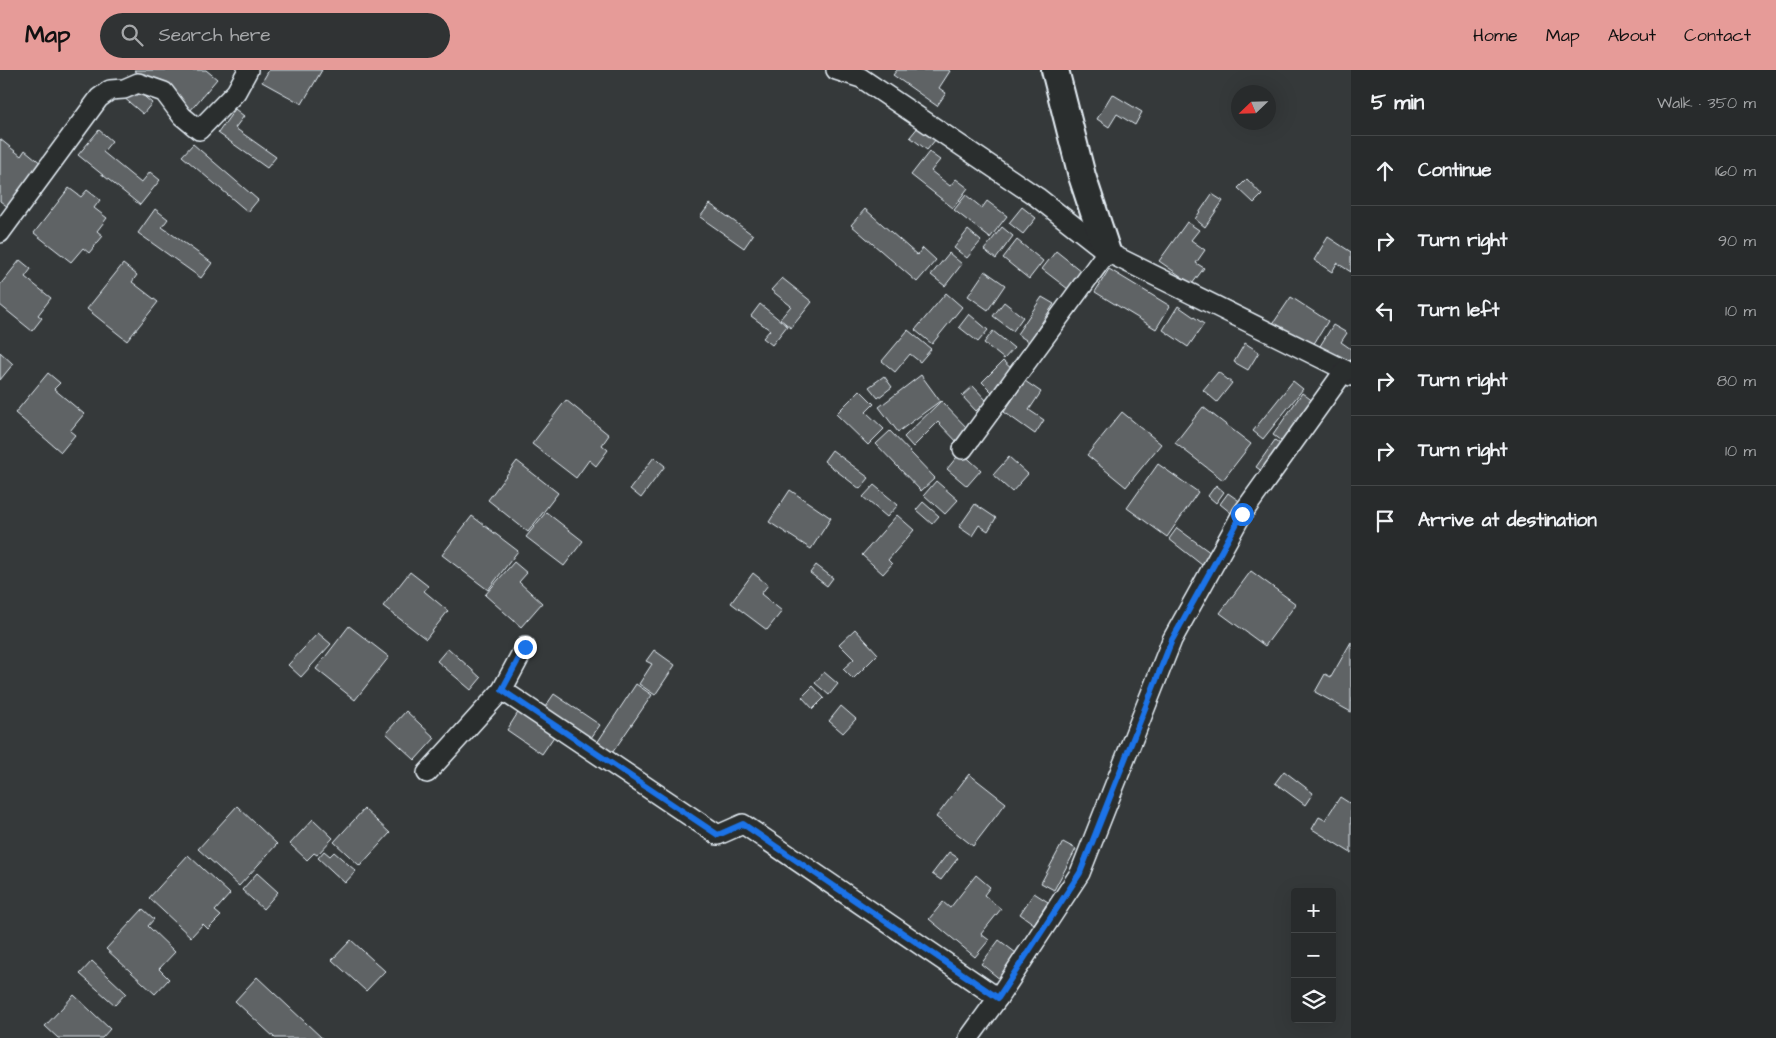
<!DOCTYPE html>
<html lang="en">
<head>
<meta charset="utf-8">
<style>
  :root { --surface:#282b2c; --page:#303334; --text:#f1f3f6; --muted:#a5a7a9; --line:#444748; --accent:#e69b98 }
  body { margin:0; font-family:"Architects Daughter",sans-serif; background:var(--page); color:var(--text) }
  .controls { position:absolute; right:15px; bottom:15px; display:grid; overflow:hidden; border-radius:5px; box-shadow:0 5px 20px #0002 }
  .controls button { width:45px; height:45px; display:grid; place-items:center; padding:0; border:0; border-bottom:1px solid var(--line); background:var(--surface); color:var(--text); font:25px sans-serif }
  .compass { position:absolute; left:1231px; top:15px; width:45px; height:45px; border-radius:50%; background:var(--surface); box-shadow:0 5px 20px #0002; rotate:247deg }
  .stop { position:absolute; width:15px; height:15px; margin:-11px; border:4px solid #1a73e8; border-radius:50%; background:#fff }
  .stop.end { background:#1a73e8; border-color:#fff; box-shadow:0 1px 5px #0008 }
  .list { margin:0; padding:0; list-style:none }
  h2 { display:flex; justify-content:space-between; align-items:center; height:65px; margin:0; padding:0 20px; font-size:21px }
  h2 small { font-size:16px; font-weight:400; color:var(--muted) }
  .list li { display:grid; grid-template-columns:32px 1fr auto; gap:15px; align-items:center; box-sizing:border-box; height:70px; padding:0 20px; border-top:1px solid var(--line) }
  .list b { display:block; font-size:19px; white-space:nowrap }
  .list em { font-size:16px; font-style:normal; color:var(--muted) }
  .icon { flex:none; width:28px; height:28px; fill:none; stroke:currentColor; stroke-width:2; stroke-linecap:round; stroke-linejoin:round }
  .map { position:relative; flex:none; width:1351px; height:968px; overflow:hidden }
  header { display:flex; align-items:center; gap:30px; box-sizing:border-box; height:70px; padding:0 25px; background:var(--accent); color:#111 }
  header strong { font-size:24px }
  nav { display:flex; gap:28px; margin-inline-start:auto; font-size:18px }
  .search { width:350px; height:45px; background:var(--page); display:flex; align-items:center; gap:12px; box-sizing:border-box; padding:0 18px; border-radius:28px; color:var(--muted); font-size:19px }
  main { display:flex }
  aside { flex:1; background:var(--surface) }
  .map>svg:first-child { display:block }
  .building { fill:#5f6365; stroke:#e8f1f8 }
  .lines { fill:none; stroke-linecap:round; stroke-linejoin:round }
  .street-casing { stroke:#e8f1f8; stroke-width:22 }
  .secondary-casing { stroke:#e8f1f8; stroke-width:30 }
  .street { stroke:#2a2d2e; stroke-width:19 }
  .secondary { stroke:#2a2d2e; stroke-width:26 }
  .route { stroke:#1a73e8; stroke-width:6 }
</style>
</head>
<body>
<header>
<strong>Map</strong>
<div class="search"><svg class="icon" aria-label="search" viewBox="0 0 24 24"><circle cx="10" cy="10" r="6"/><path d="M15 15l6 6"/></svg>Search here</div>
<nav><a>Home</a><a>Map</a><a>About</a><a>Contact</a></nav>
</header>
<main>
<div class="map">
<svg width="1351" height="968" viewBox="0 0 1351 968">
  <rect width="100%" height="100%" fill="#35393a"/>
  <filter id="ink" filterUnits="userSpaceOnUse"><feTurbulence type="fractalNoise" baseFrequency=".02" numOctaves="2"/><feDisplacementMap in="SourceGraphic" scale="10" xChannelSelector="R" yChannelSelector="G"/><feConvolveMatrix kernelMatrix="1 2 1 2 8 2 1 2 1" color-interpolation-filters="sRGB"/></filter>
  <g filter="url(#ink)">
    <g class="building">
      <path d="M134,0h72l11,9 -27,32 -41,-29z"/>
      <path d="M269,0h53l-20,34 -40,-22z"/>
      <path d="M897,0h51l2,1 -11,17 7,5 -9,13 -44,-31z"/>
      <path d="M132,16l20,17 -9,11 -20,-17z"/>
      <path d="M1112,24l30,18 -7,13 -18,-11 -8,13 -12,-8z"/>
      <path d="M235,39l9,7 -9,12 41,29 -9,11 -49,-35z"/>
      <path d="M919,56l17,13 -9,11 -17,-13z"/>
      <path d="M99,60l13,11 -9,11 38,31 9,-11 10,8 -20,25 -62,-50z"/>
      <path d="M0,69l21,17 4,-6 17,14 -34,43 -8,-6z"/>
      <path d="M193,74l65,56 -10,12 -66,-56z"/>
      <path d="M929,82l11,8 -9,11 19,15 6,-7 12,9 -15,20 -42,-33z"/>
      <path d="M1247,109l15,16 -8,8 -16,-15z"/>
      <path d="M69,118l12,9 6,-7 13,10 -6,8 13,10 -10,13 6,5 -14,17 -6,-5 -12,14 -37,-29z"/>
      <path d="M1212,124l11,7 -18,26 -10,-8z"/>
      <path d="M966,125l16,13 5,-7 20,15 -17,22 -36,-28z"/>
      <path d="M710,134l43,31 -9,13 -44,-31z"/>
      <path d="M1022,137l14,11 -13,16 -14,-11z"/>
      <path d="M155,139l13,10 -6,8 50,36 -11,15 -63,-45z"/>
      <path d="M865,139l52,46 6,-7 13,12 -19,22 -66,-57z"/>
      <path d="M1187,152l12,8 -8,10 14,10 -9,13 8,5 -12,16 -33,-23z"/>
      <path d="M1002,157l11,9 -17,23 -12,-9z"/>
      <path d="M968,160l13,11 -14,17 -13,-10z"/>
      <path d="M1328,167l23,15v20l-14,-9 -5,9 -18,-12z"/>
      <path d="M1017,170l26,21 -14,18 -26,-21z"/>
      <path d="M1056,181l25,20 -13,18 -26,-20z"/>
      <path d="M949,183l13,11 -17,22 -14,-11z"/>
      <path d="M20,190l11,9 -6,8 26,21 -13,17 4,3 -10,13 -32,-26v-20z"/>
      <path d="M123,194l14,11 -5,7 26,20 -31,39 -40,-32z"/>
      <path d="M1109,199l61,37 -14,23 -61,-37z"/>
      <path d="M985,201l20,14 -17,25 -20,-14z"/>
      <path d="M782,208l30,24 -21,26 -11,-9 11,-13 -20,-16z"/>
      <path d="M946,223l16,14 -30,37 -17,-14z"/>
      <path d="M1042,227l12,7 -25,38 -12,-8z"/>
      <path d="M1291,227l37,24 -18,29 -38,-25z"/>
      <path d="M1004,232l19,15 -10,14 -20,-15z"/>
      <path d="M760,234l27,22 -15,19 -9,-7 7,-8 -19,-14z"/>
      <path d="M1178,236l26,18 -16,23 -25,-17z"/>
      <path d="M969,244l19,16 -10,12 -19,-15z"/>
      <path d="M1333,255l14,8 -6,9 10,7v17l-31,-20z"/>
      <path d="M908,260l23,19 -11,13 -10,-8 -15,18 -13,-11z"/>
      <path d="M993,261l21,17 -10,11 -20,-16z"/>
      <path d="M1245,273l14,9 -11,18 -14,-8z"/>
      <path d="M0,282l13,12 -13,16z"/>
      <path d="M1003,291l10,9 -21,22 -10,-10z"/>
      <path d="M1218,302l14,11 -15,19 -14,-12z"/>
      <path d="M48,303l12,10 -6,6 30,25 -14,17 5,4 -14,17 -46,-39z"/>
      <path d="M921,305l19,26 -42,31 -19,-25z"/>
      <path d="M884,306l8,11 -14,11 -9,-11z"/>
      <path d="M1025,311l16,11 -12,18 15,10 -9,14 -31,-22z"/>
      <path d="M1293,311l10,8 -40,50 -10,-8z"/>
      <path d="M973,316l14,15 -11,10 -14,-15z"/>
      <path d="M860,320l14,14 -8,8 18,17 -16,16 -32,-31z"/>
      <path d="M1302,323l15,11 -29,42 -15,-11z"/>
      <path d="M566,330l43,35 -7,10 6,5 -12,16 -7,-6 -13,18 -44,-34z"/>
      <path d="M941,331l31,32 -12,12 -22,-23 -25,25 -9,-10z"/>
      <path d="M1203,337l48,37 -28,36 -48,-37z"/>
      <path d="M1122,342l39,32 -35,43 -39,-32z"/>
      <path d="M890,361l45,47 -14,13 -45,-47z"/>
      <path d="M1275,370l10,8 -19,26 -10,-7z"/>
      <path d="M832,380l37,28 -9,11 -36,-28z"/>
      <path d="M961,382l20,18 -14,16 -20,-17z"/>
      <path d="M654,387l11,9 -24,32 -11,-9z"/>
      <path d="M1009,387l19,17 -16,18 -19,-17z"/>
      <path d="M517,391l41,32 -30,39 -40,-32z"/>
      <path d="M1158,394l40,28 -31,45 -40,-29z"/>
      <path d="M936,411l22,19 -13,14 -21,-19z"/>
      <path d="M874,415l24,20 -11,12 -24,-20z"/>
      <path d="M1216,415l8,7 -8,11 -8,-7z"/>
      <path d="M790,420l41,28 -20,31 -42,-27z"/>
      <path d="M1228,423l17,12 -9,12 -16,-13z"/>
      <path d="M923,432l16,14 -7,8 -16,-14z"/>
      <path d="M975,434l21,14 -8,13 -9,-6 -7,11 -13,-9z"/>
      <path d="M546,442l37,29 -19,25 -38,-29z"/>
      <path d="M897,445l17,15 -26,30 4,4 -9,10 -21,-19z"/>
      <path d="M472,446l46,35 -30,39 -46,-35z"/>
      <path d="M1177,458l34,25 -9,12 -33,-26z"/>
      <path d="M514,492l13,11 -8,9 23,21 -21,24 -36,-32z"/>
      <path d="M816,495l17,13 -6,8 -17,-13z"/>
      <path d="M1251,501l45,33 -31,42 -45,-33z"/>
      <path d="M410,502l18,14 -4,5 24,20 -22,28 -43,-33z"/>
      <path d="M753,503l15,12 -7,9 21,17 -15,19 -36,-27z"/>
      <path d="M349,556l40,31 -34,43 -39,-31z"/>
      <path d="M855,559l23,25 -25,25 -10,-10 11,-10 -15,-15z"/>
      <path d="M318,563l13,11 -30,33 -13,-12z"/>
      <path d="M1351,572v70l-36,-20 10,-18 6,3z"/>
      <path d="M448,578l33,30 -10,12 -34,-29z"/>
      <path d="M654,580l21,15 -20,30 -16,-11 13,-20 -6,-3z"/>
      <path d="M824,602l14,12 -9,11 -14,-12z"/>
      <path d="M636,614l16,11 -42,61 -15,-10z"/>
      <path d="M813,616l11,12 -11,11 -11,-12z"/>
      <path d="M554,624l46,31 -9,13 -46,-31z"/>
      <path d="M841,636l15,13 -13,14 -14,-12z"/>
      <path d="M406,641l29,27 -20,22 -29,-27z"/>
      <path d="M519,641l36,24 -13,19 -35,-24z"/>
      <path d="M1284,701l29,22 -8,12 -30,-22z"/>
      <path d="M969,704l37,29 -33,43 -37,-29z"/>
      <path d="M1340,727l11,7v49l-39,-24 7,-12 6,3z"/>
      <path d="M237,736l40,38 -38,42 -41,-37z"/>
      <path d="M364,739l26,24 -30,33 -26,-24z"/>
      <path d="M313,749l20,19 -16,17 -3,-2 -7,7 -17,-16z"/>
      <path d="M1063,772l13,7 -22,41 -13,-7z"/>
      <path d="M324,781l6,5 4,-4 22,19 -11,12 -27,-25z"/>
      <path d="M949,782l9,6 -17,22 -9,-6z"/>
      <path d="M188,785l42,39 -15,17 6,5 -13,13 -5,-5 -12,13 -42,-39z"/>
      <path d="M257,803l21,19 -15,17 -21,-19z"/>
      <path d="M976,805l14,12 -6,8 17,14 -20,25 8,6 -14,17 -46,-38 14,-17 7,6z"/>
      <path d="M1034,823l14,9 -14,22 -14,-10z"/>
      <path d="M143,839l11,10 -6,7 27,26 -16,17 10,10 -14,15 -49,-45z"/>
      <path d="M351,870l34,31 -19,20 -34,-31z"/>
      <path d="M999,870l21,16 -19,24 -20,-16z"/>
      <path d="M92,891l34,32 -11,12 -35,-31z"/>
      <path d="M257,907l65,61h-47l-40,-37z"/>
      <path d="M74,925l36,34 -8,9h-44l-13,-12z"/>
    </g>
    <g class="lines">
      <defs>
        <g id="street">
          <path d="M836,0l25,8 176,119 70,55 238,118 6,6"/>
          <path d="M0,163l99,-135 11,-8 14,-1 14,-6 26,9 18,24 17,14 37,-38 12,-22"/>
          <path d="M963,379l144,-197"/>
          <path d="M502,620l216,145 25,-11 255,174"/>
          <path d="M427,703l75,-83 23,-43"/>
          <path d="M969,968l29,-40 82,-125 92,-233 70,-126 103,-144"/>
        </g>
        <path id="secondary" d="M1055,0l27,106 25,76"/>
      </defs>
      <use href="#street" class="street-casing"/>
      <use href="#secondary" class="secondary-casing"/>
      <use href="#street" class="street"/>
      <use href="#secondary" class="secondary"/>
    </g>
  </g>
  <g class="lines" filter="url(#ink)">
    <path class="route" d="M525,577l-23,43 216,145 25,-11 255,174 82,-125 92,-233 70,-126"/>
  </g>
</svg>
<div class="controls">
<button>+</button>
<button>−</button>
<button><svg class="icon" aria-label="layers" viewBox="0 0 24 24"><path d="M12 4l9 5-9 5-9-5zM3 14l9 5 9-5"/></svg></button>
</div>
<svg class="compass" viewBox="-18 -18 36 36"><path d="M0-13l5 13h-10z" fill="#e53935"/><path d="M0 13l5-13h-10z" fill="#a5a7a9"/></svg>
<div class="stop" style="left:1242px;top:444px"></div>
<div class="stop end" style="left:525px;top:577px"></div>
</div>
<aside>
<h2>5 min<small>Walk · 350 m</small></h2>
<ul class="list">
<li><svg class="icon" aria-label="ahead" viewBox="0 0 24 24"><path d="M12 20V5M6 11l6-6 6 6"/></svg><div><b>Continue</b></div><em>160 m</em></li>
<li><svg class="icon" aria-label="right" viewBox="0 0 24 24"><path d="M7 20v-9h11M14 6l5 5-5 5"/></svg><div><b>Turn right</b></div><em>90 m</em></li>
<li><svg class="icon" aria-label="left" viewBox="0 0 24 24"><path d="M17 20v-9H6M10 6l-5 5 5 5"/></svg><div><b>Turn left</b></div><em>10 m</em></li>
<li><svg class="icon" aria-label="right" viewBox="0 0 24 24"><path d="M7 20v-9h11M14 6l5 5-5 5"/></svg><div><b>Turn right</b></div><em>80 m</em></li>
<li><svg class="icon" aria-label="right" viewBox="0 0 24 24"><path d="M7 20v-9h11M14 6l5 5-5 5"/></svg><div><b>Turn right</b></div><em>10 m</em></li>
<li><svg class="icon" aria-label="arrive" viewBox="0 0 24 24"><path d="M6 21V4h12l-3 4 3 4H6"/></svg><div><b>Arrive at destination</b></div></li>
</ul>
</aside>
</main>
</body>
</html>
